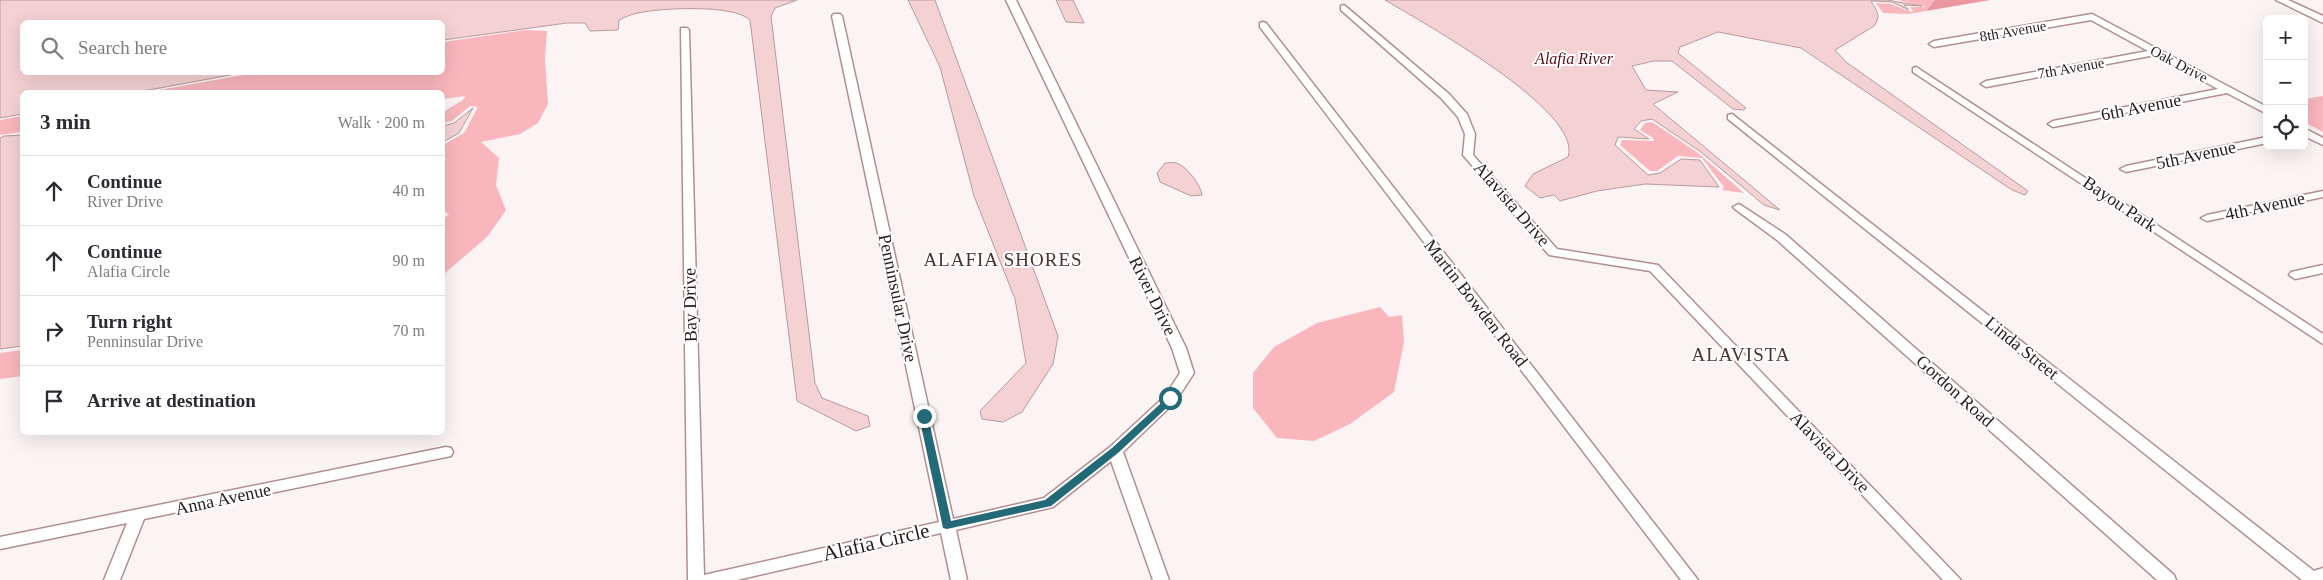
<!DOCTYPE html>
<html lang="en">
<head>
<meta charset="utf-8">
<style>
  :root { --surface:#fff; --page:#f2f2f3; --text:#2b2b33; --muted:#7c7c81; --line:#e1e1e2 }
  body { margin:0; font-family:"Times New Roman",serif; background:var(--page); color:var(--text) }
  .controls { position:absolute; right:15px; top:15px; display:grid; overflow:hidden; border-radius:8px; box-shadow:0 5px 20px #0002 }
  .controls button { width:45px; height:45px; display:grid; place-items:center; padding:0; border:0; border-bottom:1px solid var(--line); background:var(--surface); color:var(--text); font:25px sans-serif }
  .stop { position:absolute; width:15px; height:15px; margin:-11px; border:4px solid #236978; border-radius:50%; background:#fff }
  .stop.end { background:#236978; border-color:#fff; box-shadow:0 1px 5px #0008 }
  .list { margin:0; padding:0; list-style:none }
  h2 { display:flex; justify-content:space-between; align-items:center; height:65px; margin:0; padding:0 20px; font-size:21px }
  h2 small { font-size:16px; font-weight:400; color:var(--muted) }
  .list li { display:grid; grid-template-columns:32px 1fr auto; gap:15px; align-items:center; box-sizing:border-box; height:70px; padding:0 20px; border-top:1px solid var(--line) }
  .list b { display:block; font-size:19px; white-space:nowrap }
  .list p { margin:0; font-size:16px; white-space:nowrap; color:var(--muted) }
  .list em { font-size:16px; font-style:normal; color:var(--muted) }
  .icon { flex:none; width:28px; height:28px; fill:none; stroke:currentColor; stroke-width:2; stroke-linecap:round; stroke-linejoin:round }
  .map { position:relative; flex:none; width:2323px; height:580px; overflow:hidden }
  .search { position:absolute; background:var(--surface); box-shadow:0 5px 20px #0002; left:20px; top:20px; width:425px; height:55px; display:flex; align-items:center; gap:12px; box-sizing:border-box; padding:0 18px; border-radius:8px; color:var(--muted); font-size:19px }
  .panel { position:absolute; background:var(--surface); box-shadow:0 5px 20px #0002; left:20px; top:90px; width:425px; height:345px; border-radius:8px }
  .map>svg:first-child { display:block }
  .green { fill:#f9b6bd }
  .forest { fill:#ea97a1 }
  .water { fill:#f4d1d3; stroke:#b79b9d }
  .lines { fill:none; stroke-linecap:round; stroke-linejoin:round }
  .minor-casing { stroke:#b28e91; stroke-width:3 }
  .major-casing { stroke:#b28e91; stroke-width:3 }
  .minor { fill:#fff; fill-rule:evenodd }
  .major { fill:#fff; fill-rule:evenodd }
  .route { fill:#236978 }
  .labels { text-anchor:middle; dominant-baseline:central; stroke-width:4; stroke-linejoin:round; paint-order:stroke }
  .far-street-label { font-size:15px; fill:#2a1c1e; stroke:#fff }
  .far-water-label { font-size:16px; font-style:italic; fill:#560d1f; stroke:#fff }
  .street-label { font-size:18px; fill:#2a1c1e; stroke:#fff }
  .neighbourhood-label { font-size:19px; letter-spacing:1px; fill:#4f3134; stroke:#fff }
  .near-street-label { font-size:21px; fill:#2a1c1e; stroke:#fff }
</style>
</head>
<body>
<div class="map">
<svg width="2323" height="580" viewBox="0 0 2323 580">
  <rect width="100%" height="100%" fill="#fcf4f4"/>
  <g class="green">
    <path d="M1898,0h37l-9,11 -17,3 -26,-1 -7,-10 15,1 20,8 2,-1 -3,-4h17z"/>
    <path d="M526,30l21,1 -2,28 3,45 -10,19 -18,11 -39,8 18,16 -3,27 10,25 -18,26 -45,39v-56l6,-5 -6,-3v-66l21,-12 14,-26 -8,-1 -18,15 -9,2v-11l20,-12 2,-4 -22,3 -1,-7h-294l106,-19 188,-1 1,-30z"/>
    <path d="M2323,96v36l-19,-10v-23z"/>
    <path d="M22,116v16l-22,3v-15z"/>
    <path d="M1652,122l46,31 46,40 -22,-3 2,-3 -22,-29 -24,-2 -21,15h-7l-30,-26 2,-5 32,1 -1,-3 -13,-8 5,-7z"/>
    <path d="M1380,307l9,10 13,-2 2,27 -10,50 -44,32 -36,17 -37,-3 -24,-30v-35l21,-26 43,-24z"/>
    <path d="M22,350v26l-22,3v-26z"/>
  </g>
  <path class="forest" d="M1935,0h55l-64,11z"/>
  <g class="water">
    <path d="M0,0h797l-22,8 -4,8 44,367 7,15 46,18 2,10 -14,5 -59,-30 -47,-381c-16,-16 -90,-12 -112,-7 -6,1 -13,4 -19,7l-1,10 -28,1 -5,-8h-18l-124,17 -1,-18h-420v50l219,1 -103,19h-116v22l-22,4z"/>
    <path d="M908,0h27l123,336 -5,28 -31,48 -19,10 -21,-3 -2,-8 46,-48 -11,-64 -41,-103 -34,-129z"/>
    <path d="M1056,0h17l11,23 -18,-1z"/>
    <path d="M1385,0h502l35,6 -18,-1 5,5 -17,-8 -21,-1c5,9 11,14 3,25l-39,24 11,12 182,129 -3,4 -13,-5 -211,-142 -83,-16 -38,15 -2,6 68,55 -2,2 -11,-1 -61,-48h-18l-22,5 14,24 32,2 -25,12 127,106 -16,-5 -63,-53 -49,-33 -11,2 -7,8 15,10 -31,-2 -3,8 33,30 12,-2 21,-14 19,1 19,27 -74,-3 -48,7 -37,10 -6,-6 -14,3 -15,-12 8,-12 35,-17c16,-46 -148,-136 -183,-157z"/>
    <path d="M473,108l-14,25 -16,9v-16l11,-3z"/>
    <path d="M22,135v211l-22,3v-211l4,-2z"/>
    <path d="M1165,163c3,0 8,-1 12,0 10,4 24,22 25,32l-11,1 -31,-14 -3,-9z"/>
  </g>
  <g class="lines">
    <defs>
      <g id="minor">
        <path d="M1006,0h10l170,348 8,25 -19,29 -52,50 46,128h-16l-42,-119 -58,46 -97,23 11,50h-16l-10,-47 -204,47h-49l-7,-552h6l2,2 15,545 235,-53 -107,-506 2,-2h6l2,2 111,503 91,-21 66,-51 55,-51 15,-23 -8,-25z"/>
        <path d="M2276,0h12l35,16v7z"/>
        <path d="M1344,5l105,89 18,20 8,20 -2,21 84,94 101,16 303,315h-18l-293,-309 -101,-16 -86,-100 2,-21 -7,-17 -17,-19 -100,-88v-4z"/>
        <path d="M2092,14l175,93v7l-40,-21 -174,34 -5,-3 5,-3 165,-32 -63,-34 -169,32 -5,-3 5,-3 162,-30 -57,-31 -157,27 -5,-3 5,-3z"/>
        <path d="M1263,22l3,1 432,557h-17l-421,-553v-4z"/>
        <path d="M1916,67l407,267v10l-410,-272v-4z"/>
        <path d="M1732,114l587,461 2,5h-19l-574,-461v-4z"/>
        <path d="M2304,128l19,10v7l-19,-9z"/>
        <path d="M2267,137v6l-141,29 -6,-3 6,-3z"/>
        <path d="M2323,191v6l-116,24 -6,-3 6,-3z"/>
        <path d="M1739,204l46,30 389,341 2,5h-19l-380,-340 -42,-31 -2,-2z"/>
        <path d="M2323,265v8l-28,6 -6,-4 2,-3z"/>
        <path d="M446,447l5,1 2,4 -2,4 -307,63 -24,61h-16l23,-57 -127,26v-12z"/>
      </g>
      <path id="major" d="M2323,568v12h-22l3,-6z"/>
    </defs>
    <use href="#minor" class="minor-casing"/>
    <use href="#major" class="major-casing"/>
    <use href="#minor" class="minor"/>
    <use href="#major" class="major"/>
  </g>
  <path class="route" d="M1170,395l4,1v5l-56,52 -67,53 -104,23 -4,-1 -24,-112 1,-2 4,-1 4,3 23,105 94,-21 67,-52z"/>
  <g class="labels">
    <g class="far-street-label">
      <text transform="translate(2013 31) rotate(-10)">8th Avenue</text>
      <text transform="translate(2179 64) rotate(28)">Oak Drive</text>
      <text transform="translate(2071 68) rotate(-10)">7th Avenue</text>
    </g>
    <g class="far-water-label">
      <text x="1574" y="58">Alafia River</text>
    </g>
    <g class="street-label">
      <text transform="translate(2141 107) rotate(-11)">6th Avenue</text>
      <text transform="translate(2196 155) rotate(-12)">5th Avenue</text>
      <text transform="translate(1512 204) rotate(49)">Alavista Drive</text>
      <text transform="translate(2120 204) rotate(34)">Bayou Park</text>
      <text transform="translate(2265 206) rotate(-12)">4th Avenue</text>
      <text transform="translate(1153 296) rotate(64)">River Drive</text>
      <text transform="translate(898 298) rotate(78)">Penninsular Drive</text>
      <text transform="translate(1476 303) rotate(52)">Martin Bowden Road</text>
      <text transform="translate(690 305) rotate(-91)">Bay Drive</text>
      <text transform="translate(2022 348) rotate(39)">Linda Street</text>
      <text transform="translate(1955 391) rotate(42)">Gordon Road</text>
      <text transform="translate(1830 452) rotate(46)">Alavista Drive</text>
      <text transform="translate(223 499) rotate(-12)">Anna Avenue</text>
    </g>
    <g class="neighbourhood-label">
      <text x="1003" y="259">ALAFIA SHORES</text>
      <text x="1741" y="354">ALAVISTA</text>
    </g>
    <g class="near-street-label">
      <text transform="translate(876 542) rotate(-13)">Alafia Circle</text>
    </g>
  </g>
</svg>
<div class="controls">
<button>+</button>
<button>−</button>
<button><svg class="icon" aria-label="locate" viewBox="0 0 24 24"><circle cx="12" cy="12" r="6"/><path d="M12 2v4M12 18v4M2 12h4M18 12h4"/></svg></button>
</div>
<div class="stop" style="left:1170px;top:398px"></div>
<div class="stop end" style="left:924px;top:416px"></div>
<div class="search"><svg class="icon" aria-label="search" viewBox="0 0 24 24"><circle cx="10" cy="10" r="6"/><path d="M15 15l6 6"/></svg>Search here</div>
<section class="panel">
<h2>3 min<small>Walk · 200 m</small></h2>
<ul class="list">
<li><svg class="icon" aria-label="ahead" viewBox="0 0 24 24"><path d="M12 20V5M6 11l6-6 6 6"/></svg><div><b>Continue</b><p>River Drive</p></div><em>40 m</em></li>
<li><svg class="icon" aria-label="ahead" viewBox="0 0 24 24"><path d="M12 20V5M6 11l6-6 6 6"/></svg><div><b>Continue</b><p>Alafia Circle</p></div><em>90 m</em></li>
<li><svg class="icon" aria-label="right" viewBox="0 0 24 24"><path d="M7 20v-9h11M14 6l5 5-5 5"/></svg><div><b>Turn right</b><p>Penninsular Drive</p></div><em>70 m</em></li>
<li><svg class="icon" aria-label="arrive" viewBox="0 0 24 24"><path d="M6 21V4h12l-3 4 3 4H6"/></svg><div><b>Arrive at destination</b></div></li>
</ul>
</section>
</div>
</body>
</html>
